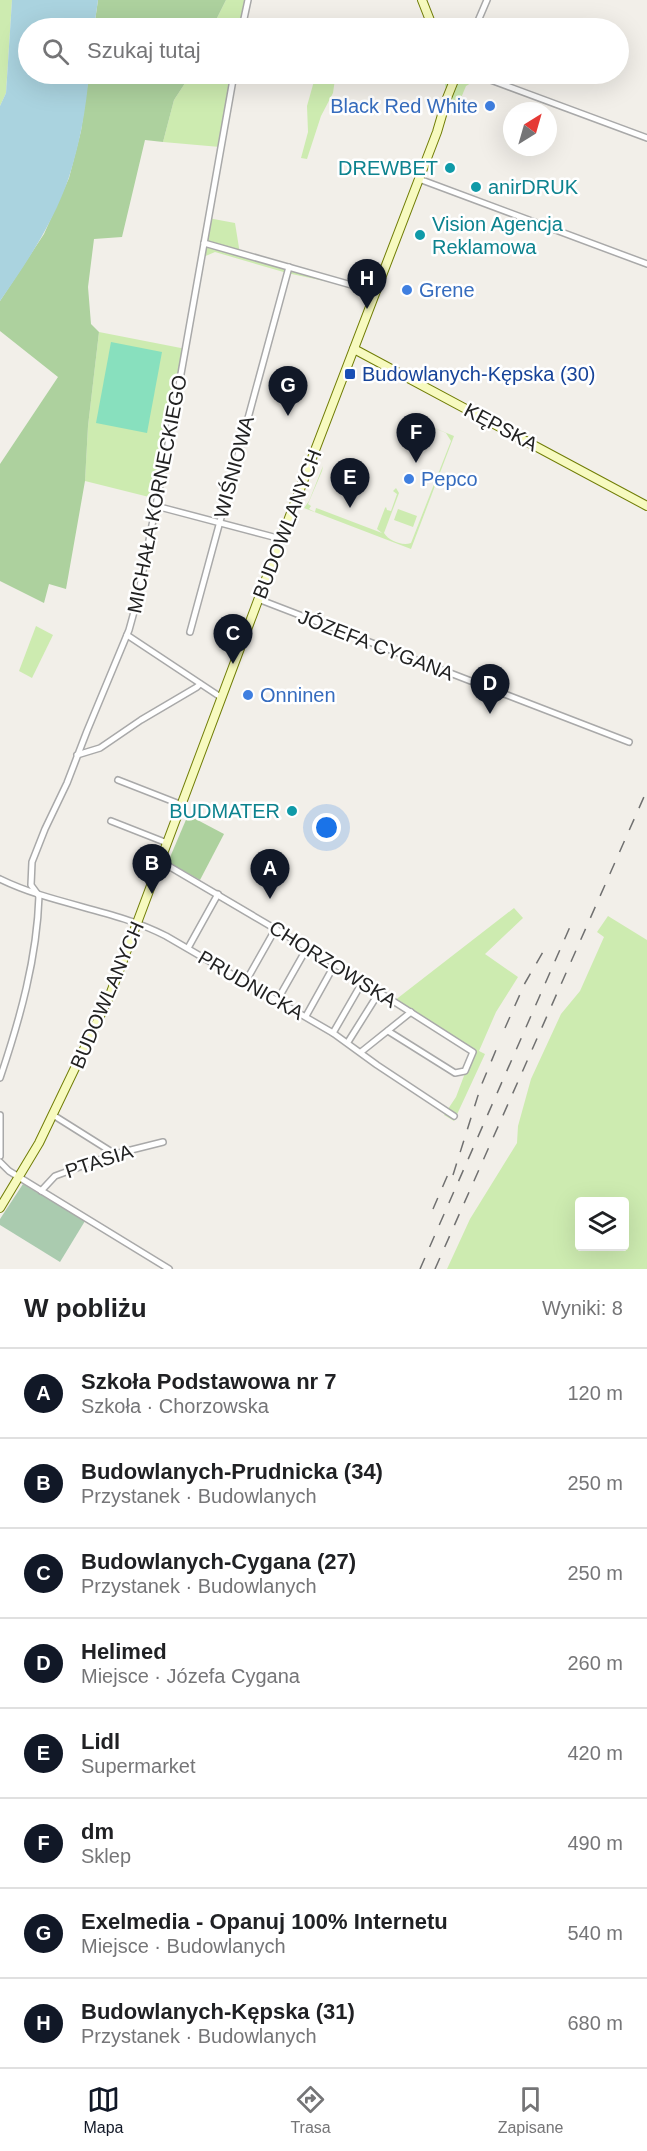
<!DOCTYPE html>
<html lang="pl">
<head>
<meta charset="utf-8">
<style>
  :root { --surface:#fff; --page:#f6f6f6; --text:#202124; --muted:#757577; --line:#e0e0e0; --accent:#111827 }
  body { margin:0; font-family:Arial,sans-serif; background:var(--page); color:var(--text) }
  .controls { position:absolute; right:18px; bottom:18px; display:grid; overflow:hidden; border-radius:6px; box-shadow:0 6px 24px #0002 }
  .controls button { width:54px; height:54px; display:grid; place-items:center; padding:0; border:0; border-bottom:2px solid var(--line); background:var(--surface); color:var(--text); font:30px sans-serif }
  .compass { position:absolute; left:503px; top:102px; width:54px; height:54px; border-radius:50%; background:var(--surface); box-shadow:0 6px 24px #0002; rotate:37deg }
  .you { position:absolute; left:327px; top:828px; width:21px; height:21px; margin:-15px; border:4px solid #fff; border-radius:50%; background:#1a73e8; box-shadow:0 0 0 9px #1a73e833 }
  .badge { display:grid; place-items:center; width:39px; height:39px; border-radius:50%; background:var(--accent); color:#fff; font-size:20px; font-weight:700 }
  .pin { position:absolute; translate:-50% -50px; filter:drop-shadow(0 2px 3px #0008) }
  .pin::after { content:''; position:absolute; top:32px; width:21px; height:18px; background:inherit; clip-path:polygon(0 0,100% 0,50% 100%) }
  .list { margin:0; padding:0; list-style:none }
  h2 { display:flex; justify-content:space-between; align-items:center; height:78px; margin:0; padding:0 24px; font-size:26px }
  h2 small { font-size:20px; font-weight:400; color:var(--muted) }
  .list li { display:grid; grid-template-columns:39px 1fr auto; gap:18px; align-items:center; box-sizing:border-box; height:90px; padding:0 24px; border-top:2px solid var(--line) }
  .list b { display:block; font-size:22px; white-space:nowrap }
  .list p { margin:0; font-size:20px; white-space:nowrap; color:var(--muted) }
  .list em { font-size:20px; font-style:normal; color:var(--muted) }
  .icon { flex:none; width:33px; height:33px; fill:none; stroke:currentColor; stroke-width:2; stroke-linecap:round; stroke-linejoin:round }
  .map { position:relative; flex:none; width:647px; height:1269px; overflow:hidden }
  .search { position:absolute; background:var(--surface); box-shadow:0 6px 24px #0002; left:18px; right:18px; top:18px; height:66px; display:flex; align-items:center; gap:15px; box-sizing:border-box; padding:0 21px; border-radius:33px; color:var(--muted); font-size:22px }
  .sheet { height:798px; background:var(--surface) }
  nav { display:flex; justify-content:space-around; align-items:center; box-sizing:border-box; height:84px; border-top:2px solid var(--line); background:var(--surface); font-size:16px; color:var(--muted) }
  nav a { display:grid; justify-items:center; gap:3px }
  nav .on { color:var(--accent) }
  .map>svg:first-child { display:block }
  .grass { fill:#cdebb0; fill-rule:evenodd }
  .forest { fill:#add19e }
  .cemetery { fill:#aacbaf }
  .pitch { fill:#88e0be }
  .water { fill:#aad3df }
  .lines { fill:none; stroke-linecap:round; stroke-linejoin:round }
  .street-casing { stroke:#a9a9a9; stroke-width:8 }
  .secondary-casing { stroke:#707d05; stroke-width:10 }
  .street { stroke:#fff; stroke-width:5 }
  .secondary { stroke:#f7fabf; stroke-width:8 }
  .rail { stroke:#707070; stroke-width:1.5; stroke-dasharray:12 12; stroke-linecap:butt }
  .shop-dot { fill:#3f7fe0; stroke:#fff; stroke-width:2 }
  .culture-dot { fill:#0f9aa8; stroke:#fff; stroke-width:2 }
  .transit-dot { fill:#1a4fb4; stroke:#fff; stroke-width:2 }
  .labels { text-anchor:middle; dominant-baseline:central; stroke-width:5; stroke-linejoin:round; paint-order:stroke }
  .shop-label { font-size:20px; fill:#366cbe; stroke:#fff; text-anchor:start }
  .culture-label { font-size:20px; fill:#0d838f; stroke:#fff; text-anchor:end }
  .transit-label { font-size:20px; fill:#164399; stroke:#fff; text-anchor:start }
  .street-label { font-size:20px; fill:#222; stroke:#fff }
</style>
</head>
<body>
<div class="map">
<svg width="647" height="1269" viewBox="0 0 647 1269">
  <rect width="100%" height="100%" fill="#f2efe9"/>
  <g class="grass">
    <path d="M0,0h12l-6,93 -6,13z"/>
    <path d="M226,0h22l-6,28h-30z"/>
    <path d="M191,74h43l-14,73 -57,-5 11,-42z"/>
    <path d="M316,74l19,5 -2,14 -12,23 -14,43 -6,-1 7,-26 -1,-26z"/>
    <path d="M440,74h36v6l-10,6 -12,29 -10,-4c3,-13 4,-26 -4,-37z"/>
    <path d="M208,218l27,5 5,31 136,38 -89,-19 -72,-21 -14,6z"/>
    <path d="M99,332l87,17 -29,150 -72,-18 3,-55z"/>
    <path d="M405,416l49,20 -43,113 -107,-41 5,-7 14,-35 -1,5 -14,33 3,2 -2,3 6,3 1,-4 3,1 63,24 -5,-4 8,-21 1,-1 1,3 4,1 6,-17 -4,-3 3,-3 3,5 -15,40c5,8 18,13 27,10l40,-102 -5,-8z"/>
    <path d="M398,509l19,7 -4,11 -19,-7z"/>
    <path d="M36,626l17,9 -21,43 -13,-7z"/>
    <path d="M514,908l9,10 -38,36 33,23 -22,35 -17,39 6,3 -31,67 -10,-6 12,-18 17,-45 -79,-51z"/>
    <path d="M608,916l39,24v329h-200l23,-50 47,-76 1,-17 13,-47 30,-65 19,-23 24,-54 -7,-5zM580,1202h44v44h-44z"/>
  </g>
  <g class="forest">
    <path d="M98,0h128l-14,28h-118z"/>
    <path d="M89,74h102l-17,26 -11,42 -18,-2 -23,97 -28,2 -6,48 3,37 8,8 -11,94 -3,55 -19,108 -17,-5 -5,19 -44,-22v-117l58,-87 -58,-46v-30l44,-67 25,-56 12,-47z"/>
    <path d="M188,815l36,19 -24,46 -32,-18z"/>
  </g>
  <path class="cemetery" d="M23,1184l62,37 -25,41 -60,-37v-6z"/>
  <path class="pitch" d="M111,342l51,10 -15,81 -51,-10z"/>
  <path class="water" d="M12,0h86l-4,28h-66v46h61c-3,35 -9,69 -20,103 -15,45 -42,85 -69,124v-195l6,-13z"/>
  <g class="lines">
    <defs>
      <g id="street">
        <path d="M242,28l6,-28"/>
        <path d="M475,28l12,-28"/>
        <path d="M478,74l10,5 159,59"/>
        <path d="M460,75l3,-1 20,4"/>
        <path d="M419,179l228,85"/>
        <path d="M204,243l172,49"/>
        <path d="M156,506l125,33"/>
        <path d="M258,599l371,143"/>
        <path d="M190,632l99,-365"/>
        <path d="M127,635l95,63"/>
        <path d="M77,755l23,-7 41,-28 56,-33 3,-3"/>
        <path d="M118,780l64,25"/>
        <path d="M111,821l56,22"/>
        <path d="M160,861l175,103 138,88 -8,19 -10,2 -67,-42"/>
        <path d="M0,879c53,26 114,30 166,57l167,97 44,32 77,51"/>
        <path d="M39,896l-8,-11 1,-23 13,-33 22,-46 20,-52 42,-101 8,-29 36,-182 61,-345"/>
        <path d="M188,948l30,-54"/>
        <path d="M246,981l30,-53"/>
        <path d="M278,999l29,-51"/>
        <path d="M306,1016l29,-52"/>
        <path d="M333,1033l30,-52"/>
        <path d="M348,1042l32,-51"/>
        <path d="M361,1052l50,-40"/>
        <path d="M0,1078c20,-59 37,-120 39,-182"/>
        <path d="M0,1115v41"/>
        <path d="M53,1115l62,39"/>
        <path d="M0,1162l9,9 160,98"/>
        <path d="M41,1191l14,-15 60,-22 48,-12"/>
      </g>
      <g id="secondary">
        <path d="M422,0l11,28"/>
        <path d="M440,74l10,5 7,-2 4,-3"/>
        <path d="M354,349l293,157"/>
        <path d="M0,1208l39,-65 71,-148 171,-456 156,-407 10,-34 8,-20"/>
      </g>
    </defs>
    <use href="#street" class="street-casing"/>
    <use href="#secondary" class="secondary-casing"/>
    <use href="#street" class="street"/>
    <use href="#secondary" class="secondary"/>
    <g class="rail">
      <path d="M505,1028l20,-45 22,-38"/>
      <path d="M453,1175l28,-89 15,-36"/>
      <path d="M433,1209l19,-44"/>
      <path d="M420,1269l153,-349"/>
      <path d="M435,1269l212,-479"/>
    </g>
  </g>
  <g class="shop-dot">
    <circle cx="490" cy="106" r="6"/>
    <circle cx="407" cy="290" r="6"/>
    <circle cx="409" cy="479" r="6"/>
    <circle cx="248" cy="695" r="6"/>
  </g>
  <g class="culture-dot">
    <circle cx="450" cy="168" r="6"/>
    <circle cx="476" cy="187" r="6"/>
    <circle cx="420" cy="235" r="6"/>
    <circle cx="292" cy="811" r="6"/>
  </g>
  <rect class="transit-dot" x="344" y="368" width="12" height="12" rx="3"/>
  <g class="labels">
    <g class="shop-label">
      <text x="478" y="106" text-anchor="end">Black Red White</text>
      <text x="419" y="290">Grene</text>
      <text x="421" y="479">Pepco</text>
      <text x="260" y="695">Onninen</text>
    </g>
    <g class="culture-label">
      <text x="438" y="168">DREWBET</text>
      <text x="488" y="187" text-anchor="start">anirDRUK</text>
      <text x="432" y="224" text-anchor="start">Vision Agencja<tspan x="432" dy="23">Reklamowa</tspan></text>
      <text x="280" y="811">BUDMATER</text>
    </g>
    <g class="transit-label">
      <text x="362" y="374">Budowlanych-Kępska (30)</text>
    </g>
    <g class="street-label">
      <text transform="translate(501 427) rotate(28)">KĘPSKA</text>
      <text transform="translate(234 467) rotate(-75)">WIŚNIOWA</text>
      <text transform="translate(157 494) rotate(-79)">MICHAŁA KORNECKIEGO</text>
      <text transform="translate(287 524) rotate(-69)">BUDOWLANYCH</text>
      <text transform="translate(376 645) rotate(21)">JÓZEFA CYGANA</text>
      <text transform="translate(333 964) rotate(32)">CHORZOWSKA</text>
      <text transform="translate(251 985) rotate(30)">PRUDNICKA</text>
      <text transform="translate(107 995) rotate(-67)">BUDOWLANYCH</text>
      <text transform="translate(99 1161) rotate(-18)">PTASIA</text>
    </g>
  </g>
</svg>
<div class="controls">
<button><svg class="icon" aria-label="layers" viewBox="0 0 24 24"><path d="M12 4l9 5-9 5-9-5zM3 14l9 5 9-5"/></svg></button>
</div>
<svg class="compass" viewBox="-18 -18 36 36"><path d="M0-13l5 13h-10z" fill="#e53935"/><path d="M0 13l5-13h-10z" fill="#757577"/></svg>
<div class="you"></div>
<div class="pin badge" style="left:270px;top:899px">A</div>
<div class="pin badge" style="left:152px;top:894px">B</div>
<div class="pin badge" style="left:233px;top:664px">C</div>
<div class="pin badge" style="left:490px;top:714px">D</div>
<div class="pin badge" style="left:350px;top:508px">E</div>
<div class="pin badge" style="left:416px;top:463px">F</div>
<div class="pin badge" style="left:288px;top:416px">G</div>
<div class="pin badge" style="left:367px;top:309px">H</div>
<div class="search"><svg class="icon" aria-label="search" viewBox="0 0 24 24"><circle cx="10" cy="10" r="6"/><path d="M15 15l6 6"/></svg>Szukaj tutaj</div>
</div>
<section class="sheet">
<h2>W pobliżu<small>Wyniki: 8</small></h2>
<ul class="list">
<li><span class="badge">A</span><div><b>Szkoła Podstawowa nr 7</b><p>Szkoła · Chorzowska</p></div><em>120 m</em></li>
<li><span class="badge">B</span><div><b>Budowlanych-Prudnicka (34)</b><p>Przystanek · Budowlanych</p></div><em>250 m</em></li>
<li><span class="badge">C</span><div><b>Budowlanych-Cygana (27)</b><p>Przystanek · Budowlanych</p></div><em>250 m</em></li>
<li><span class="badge">D</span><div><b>Helimed</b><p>Miejsce · Józefa Cygana</p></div><em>260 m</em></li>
<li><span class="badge">E</span><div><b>Lidl</b><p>Supermarket</p></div><em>420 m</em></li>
<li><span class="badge">F</span><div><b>dm</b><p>Sklep</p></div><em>490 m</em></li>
<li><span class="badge">G</span><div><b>Exelmedia - Opanuj 100% Internetu</b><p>Miejsce · Budowlanych</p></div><em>540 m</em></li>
<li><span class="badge">H</span><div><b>Budowlanych-Kępska (31)</b><p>Przystanek · Budowlanych</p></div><em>680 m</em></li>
</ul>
</section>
<nav>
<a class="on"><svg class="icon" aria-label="map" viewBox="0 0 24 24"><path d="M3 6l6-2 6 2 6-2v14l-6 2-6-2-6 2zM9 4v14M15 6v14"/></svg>Mapa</a>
<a><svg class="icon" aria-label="directions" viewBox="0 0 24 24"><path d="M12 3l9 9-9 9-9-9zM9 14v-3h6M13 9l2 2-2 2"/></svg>Trasa</a>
<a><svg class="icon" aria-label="saved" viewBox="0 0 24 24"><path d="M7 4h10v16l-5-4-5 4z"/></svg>Zapisane</a>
</nav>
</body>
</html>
